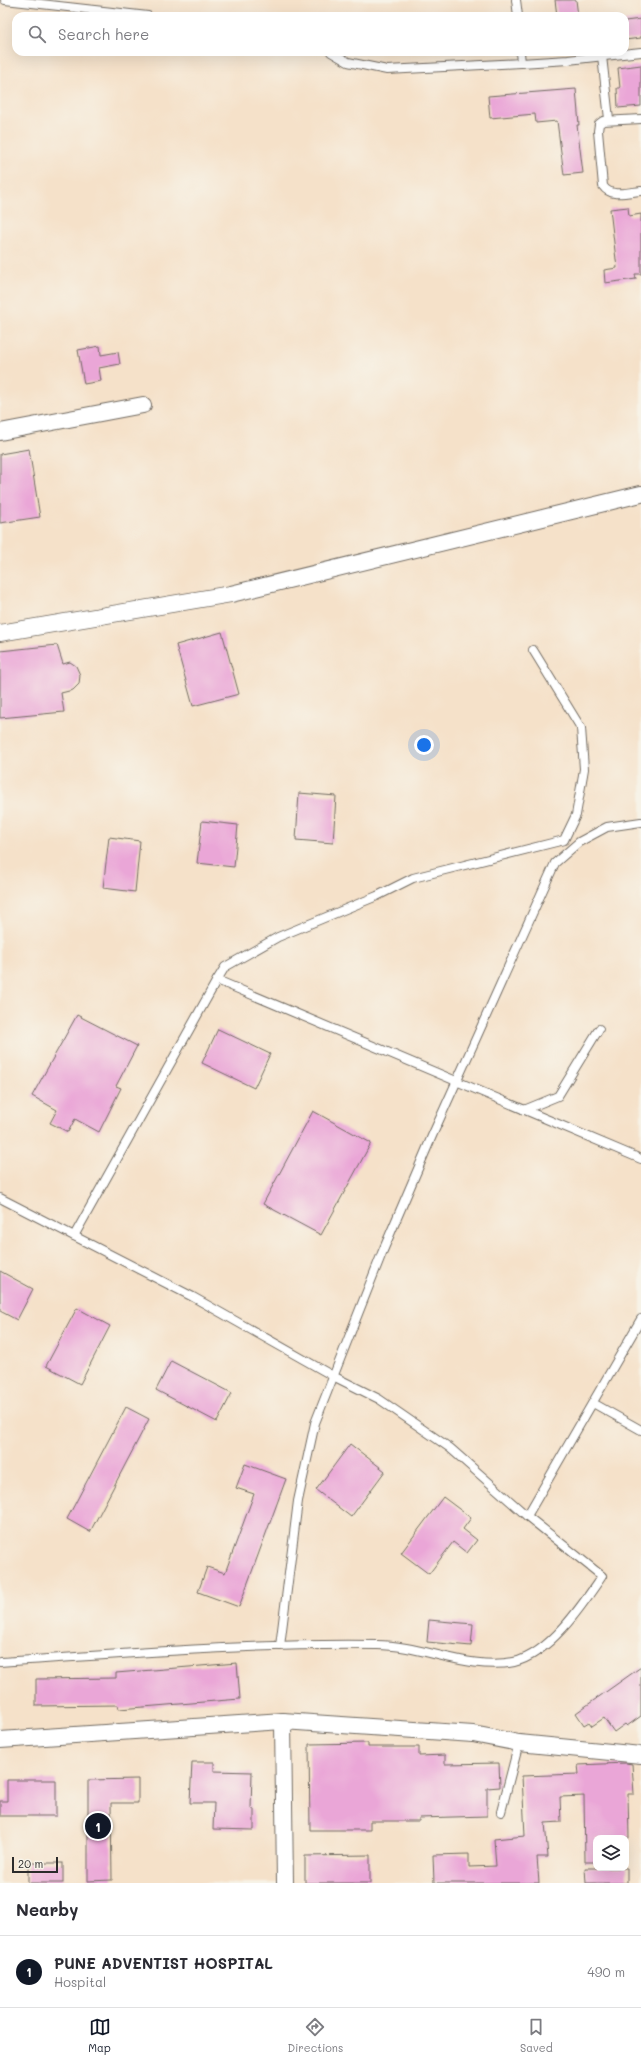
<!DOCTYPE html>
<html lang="en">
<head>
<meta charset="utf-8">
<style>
  :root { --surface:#fff; --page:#f7f7f7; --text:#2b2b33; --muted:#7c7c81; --line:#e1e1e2; --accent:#111827 }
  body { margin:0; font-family:Mali,sans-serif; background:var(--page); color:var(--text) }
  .controls { position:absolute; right:12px; bottom:12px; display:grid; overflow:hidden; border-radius:8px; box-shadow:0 4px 16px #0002 }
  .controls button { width:36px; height:36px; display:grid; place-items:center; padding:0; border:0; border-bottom:1px solid var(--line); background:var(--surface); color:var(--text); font:20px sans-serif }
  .scale { position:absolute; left:12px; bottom:10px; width:46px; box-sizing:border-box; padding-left:4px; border:2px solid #2b2b2b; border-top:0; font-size:11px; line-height:14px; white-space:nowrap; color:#2b2b2b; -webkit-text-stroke:3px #f7f3e8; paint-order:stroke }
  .you { position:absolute; left:424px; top:745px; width:14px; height:14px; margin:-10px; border:3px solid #fff; border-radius:50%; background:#1a73e8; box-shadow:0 0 0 6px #1a73e833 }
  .badge { display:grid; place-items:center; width:26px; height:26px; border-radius:50%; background:var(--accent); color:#fff; font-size:13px; font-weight:700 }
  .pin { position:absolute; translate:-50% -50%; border:2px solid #fff; box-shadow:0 1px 4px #0006 }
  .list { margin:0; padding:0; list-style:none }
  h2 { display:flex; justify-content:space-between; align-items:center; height:52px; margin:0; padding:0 16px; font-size:17px }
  h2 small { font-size:13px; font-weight:400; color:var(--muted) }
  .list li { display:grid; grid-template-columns:26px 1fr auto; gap:12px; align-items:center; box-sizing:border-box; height:72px; padding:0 16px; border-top:1px solid var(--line) }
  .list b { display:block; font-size:15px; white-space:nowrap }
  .list p { margin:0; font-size:13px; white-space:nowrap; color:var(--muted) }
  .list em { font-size:13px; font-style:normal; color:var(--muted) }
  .icon { flex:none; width:22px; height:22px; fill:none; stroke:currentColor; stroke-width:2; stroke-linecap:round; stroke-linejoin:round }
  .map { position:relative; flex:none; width:641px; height:1883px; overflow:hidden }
  .search { position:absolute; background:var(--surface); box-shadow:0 4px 16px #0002; left:12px; right:12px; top:12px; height:44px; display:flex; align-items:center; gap:10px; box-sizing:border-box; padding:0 14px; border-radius:12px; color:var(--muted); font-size:15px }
  .sheet { height:124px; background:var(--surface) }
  nav { display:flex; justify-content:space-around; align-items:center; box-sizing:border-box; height:56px; border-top:1px solid var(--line); background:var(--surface); font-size:11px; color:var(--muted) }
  nav a { display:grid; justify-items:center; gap:2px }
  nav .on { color:var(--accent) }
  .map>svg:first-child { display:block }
  .building { fill:#eaa6d7 }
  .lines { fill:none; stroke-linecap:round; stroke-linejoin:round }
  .service-casing { stroke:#726b62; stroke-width:10 }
  .minor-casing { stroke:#726b62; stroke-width:18 }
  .service { stroke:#fff; stroke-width:8 }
  .minor { stroke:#fff; stroke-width:16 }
</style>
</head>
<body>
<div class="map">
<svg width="641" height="1883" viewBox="0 0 641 1883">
  <rect width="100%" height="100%" fill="#f7f3e8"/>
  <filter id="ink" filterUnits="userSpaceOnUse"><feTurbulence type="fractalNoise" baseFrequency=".025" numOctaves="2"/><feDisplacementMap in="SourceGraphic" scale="8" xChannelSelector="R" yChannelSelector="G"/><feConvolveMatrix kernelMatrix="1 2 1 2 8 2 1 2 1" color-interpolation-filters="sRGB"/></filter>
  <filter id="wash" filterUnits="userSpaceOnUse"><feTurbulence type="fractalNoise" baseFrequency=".012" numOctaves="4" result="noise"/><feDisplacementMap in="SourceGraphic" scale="16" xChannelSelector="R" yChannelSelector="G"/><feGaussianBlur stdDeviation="0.9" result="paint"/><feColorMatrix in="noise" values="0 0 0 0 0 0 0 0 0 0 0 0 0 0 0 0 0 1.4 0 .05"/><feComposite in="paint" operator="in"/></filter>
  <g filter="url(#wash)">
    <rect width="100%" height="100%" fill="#f5e1c9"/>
    <g id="blocks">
      <g class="building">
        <path d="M555,0h21l2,16h-21z"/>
        <path d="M641,19v19l-16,2v-19z"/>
        <path d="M641,65v41l-23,2 -1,-20h3l-2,-20z"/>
        <path d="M576,89l3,36h-2l6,48 -19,2 -7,-54 -21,2 -1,-9 -45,4 -2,-22z"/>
        <path d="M628,207l1,9 12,-2v60h-6l1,5 -31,4 -1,-13 13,-2 -7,-59z"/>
        <path d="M100,346l1,9 17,-3 2,12 -21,4 2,13 -17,3 -6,-34z"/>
        <path d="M29,449l11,68 -40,6v-69z"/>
        <path d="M222,632l17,62 -46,12 -17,-61z"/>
        <path d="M57,645l6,19 7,-2 6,4 4,9 -1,9 -6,6 -12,3 3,19 -64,6v-67z"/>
        <path d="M299,793l37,3 -3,47 -37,-3z"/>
        <path d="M202,821l36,4 -4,42 -37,-4z"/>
        <path d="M109,837l31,4 -5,51 -32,-4z"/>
        <path d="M77,1015l60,31 -21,40 5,2 -22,44 -24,-13 -7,13 -18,-9 7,-13 -25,-14z"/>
        <path d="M218,1029l52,25 -16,34 -52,-25z"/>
        <path d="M313,1111l58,32 -50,92 -58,-31z"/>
        <path d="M0,1271l33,18 -16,31 -17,-9z"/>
        <path d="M77,1308l33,18 -30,58 -34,-18z"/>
        <path d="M171,1361l61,32 -15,29 -61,-32z"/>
        <path d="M126,1407l23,12 -59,113 -23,-13z"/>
        <path d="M350,1444l35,27 -34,46 -35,-27z"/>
        <path d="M245,1464l41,15 -47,128 -41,-15 9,-25 18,6 29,-79 -18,-6z"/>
        <path d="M443,1497l28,21 -8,11 14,11 -10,13 -14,-11 -24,32 -28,-21z"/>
        <path d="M429,1620l44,4 -2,22 -44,-4z"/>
        <path d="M237,1663l3,36 -121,10 -1,-4 -82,1v-27l80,-1v-5z"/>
        <path d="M641,1667v49l-14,10 -2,-2 -11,8 -10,-14 -12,8 -3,-4 -5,3 -8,-12z"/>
        <path d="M368,1743v4h51v9l26,-1v9l54,-1 1,24 -13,1v28l-68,2v3h-49v9h-60l-1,-86z"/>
        <path d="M192,1762h22v9l38,1 -1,37h3v21l-41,-1 1,-26h-24z"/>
        <path d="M626,1763l6,1 2,30h-6l1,44h-33v24h-11l-1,-66 -24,1 1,25 -16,1 3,34h-11l2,26h-105l-1,-28 36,-1v13l27,-1 -2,-27 31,-3 -3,-60 57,-2 -1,-9z"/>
        <path d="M138,1779v24h-27l1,77 -24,1v-101z"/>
        <path d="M7,1780h49v36h-56v-15h7z"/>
        <path d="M370,1855v28h-65v-27z"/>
        <rect x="28" y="1863" width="35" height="20"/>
        <path d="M585,1868h42v15h-41z"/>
      </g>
    </g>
  </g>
  <g filter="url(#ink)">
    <use href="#blocks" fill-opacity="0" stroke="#726b62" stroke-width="1"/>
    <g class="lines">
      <defs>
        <g id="service">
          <path d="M5,0l143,16"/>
          <path d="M516,0l2,16"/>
          <path d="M331,52l17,10 39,8 134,-7 -1,-11"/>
          <path d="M602,56l7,63"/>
          <path d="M521,63l47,-3 73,-8"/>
          <path d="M641,119l-38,2 -4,3 -1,7 5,55c8,12 25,6 38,5"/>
          <path d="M217,980l8,-13 53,-30 99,-41 36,-18 151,-38 12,-25 8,-46 -3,-41 -48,-78"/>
          <path d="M524,1110l34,-14 41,-67"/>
          <path d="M0,1198l193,99 140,79 46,23 71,49 77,68 75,60c-19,28 -52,78 -88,86 -45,9 -92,-17 -137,-17 -126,-2 -252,9 -377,17"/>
          <path d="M74,1236l143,-256 424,179"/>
          <path d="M593,1403l48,27"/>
          <path d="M527,1516l114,-197"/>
          <path d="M280,1646l18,-145 17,-78 67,-170 50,-117 123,-273 24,-21 28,-15 34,-5"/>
          <path d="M501,1812l18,-69"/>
        </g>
        <g id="minor">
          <path d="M0,432l143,-27"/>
          <path d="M0,633l231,-39 410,-100"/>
          <path d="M283,1721l2,162"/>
          <path d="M0,1740l283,-19 190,13 46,9 122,12"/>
        </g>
      </defs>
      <use href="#service" class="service-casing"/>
      <use href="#minor" class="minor-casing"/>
      <use href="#service" class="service"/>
      <use href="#minor" class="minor"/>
    </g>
  </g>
</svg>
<div class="controls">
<button><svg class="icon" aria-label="layers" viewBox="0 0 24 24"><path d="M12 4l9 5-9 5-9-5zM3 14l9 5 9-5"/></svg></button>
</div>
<div class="scale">20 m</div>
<div class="you"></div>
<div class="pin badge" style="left:98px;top:1826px">1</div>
<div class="search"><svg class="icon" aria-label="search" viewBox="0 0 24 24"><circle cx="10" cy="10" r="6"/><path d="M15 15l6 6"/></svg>Search here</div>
</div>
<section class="sheet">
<h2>Nearby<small></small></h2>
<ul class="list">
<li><span class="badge">1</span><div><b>PUNE ADVENTIST HOSPITAL</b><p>Hospital</p></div><em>490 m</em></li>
</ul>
</section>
<nav>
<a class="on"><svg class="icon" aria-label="map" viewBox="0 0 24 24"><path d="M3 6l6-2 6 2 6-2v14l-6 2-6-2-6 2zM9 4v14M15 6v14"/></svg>Map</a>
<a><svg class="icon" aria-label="directions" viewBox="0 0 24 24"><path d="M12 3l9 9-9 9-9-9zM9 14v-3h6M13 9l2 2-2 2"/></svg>Directions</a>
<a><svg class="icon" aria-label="saved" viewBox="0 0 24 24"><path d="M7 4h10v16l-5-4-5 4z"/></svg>Saved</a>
</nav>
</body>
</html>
